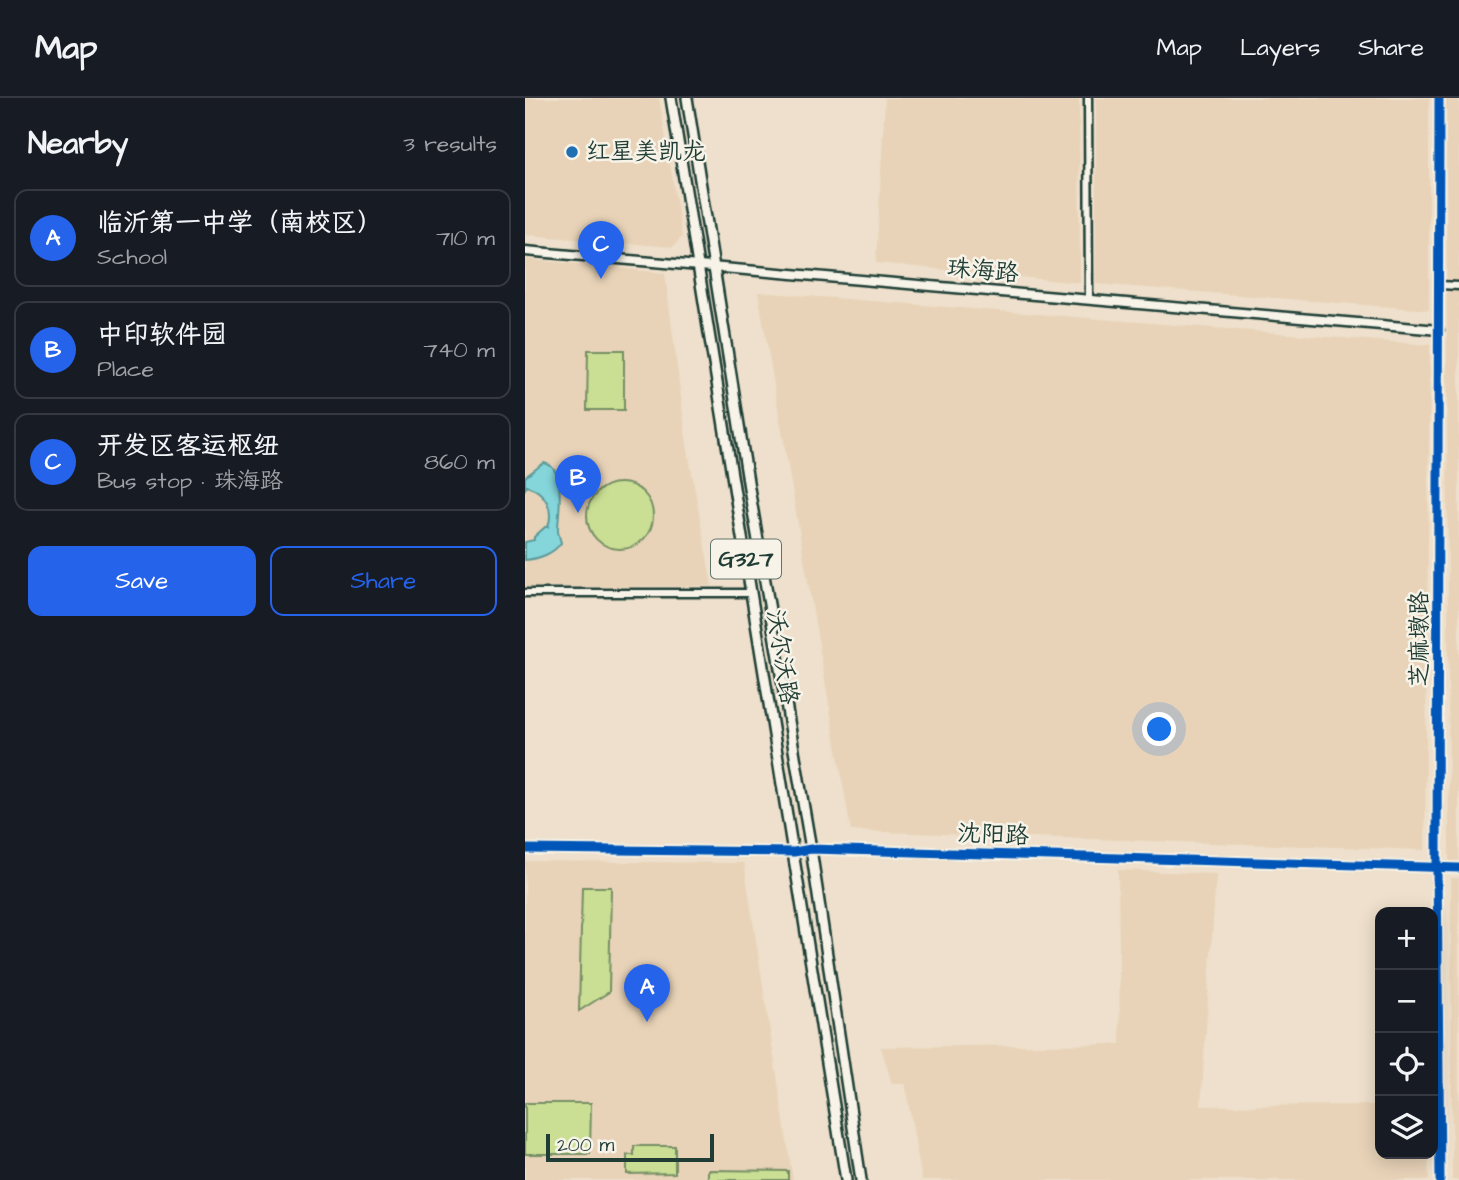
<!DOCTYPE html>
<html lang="en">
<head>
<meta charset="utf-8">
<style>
  :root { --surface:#171b24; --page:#242831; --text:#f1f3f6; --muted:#9ea1a6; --line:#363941; --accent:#2563eb }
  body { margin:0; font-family:"Architects Daughter","LXGW WenKai TC",sans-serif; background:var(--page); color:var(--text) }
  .controls { position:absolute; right:21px; bottom:21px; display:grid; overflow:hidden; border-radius:14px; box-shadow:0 4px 18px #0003 }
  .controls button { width:63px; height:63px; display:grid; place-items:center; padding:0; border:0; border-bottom:2px solid var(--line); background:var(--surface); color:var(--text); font:35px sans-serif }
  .scale { position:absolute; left:21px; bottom:18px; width:168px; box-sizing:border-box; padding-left:7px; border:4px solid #1f3d34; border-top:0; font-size:19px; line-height:24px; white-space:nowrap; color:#1f3d34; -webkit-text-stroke:5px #f7f3e8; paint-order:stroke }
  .you { position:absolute; left:635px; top:632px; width:24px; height:24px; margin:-18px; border:5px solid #fff; border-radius:50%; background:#1a73e8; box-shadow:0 0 0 10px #1a73e833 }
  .badge { display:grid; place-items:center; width:46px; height:46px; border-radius:50%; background:var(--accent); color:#fff; font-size:23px; font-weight:700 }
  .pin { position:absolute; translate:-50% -58px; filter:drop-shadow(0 2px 4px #0008) }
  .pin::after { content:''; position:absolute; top:37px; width:24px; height:21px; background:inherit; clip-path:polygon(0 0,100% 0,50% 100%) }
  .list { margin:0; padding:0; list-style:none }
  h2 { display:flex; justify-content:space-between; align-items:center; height:91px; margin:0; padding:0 28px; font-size:30px }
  h2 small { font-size:23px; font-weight:400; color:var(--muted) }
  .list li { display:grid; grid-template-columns:46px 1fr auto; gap:21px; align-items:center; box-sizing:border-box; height:98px; margin:0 14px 14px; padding:0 14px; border:2px solid var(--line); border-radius:14px }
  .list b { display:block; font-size:26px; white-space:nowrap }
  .list p { margin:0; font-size:23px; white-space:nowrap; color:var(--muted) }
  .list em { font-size:23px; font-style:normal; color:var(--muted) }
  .actions { display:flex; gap:14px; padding:21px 28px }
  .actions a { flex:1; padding:16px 0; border:2px solid var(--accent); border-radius:14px; text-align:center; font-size:24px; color:var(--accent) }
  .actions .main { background:var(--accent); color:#fff }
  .icon { flex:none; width:38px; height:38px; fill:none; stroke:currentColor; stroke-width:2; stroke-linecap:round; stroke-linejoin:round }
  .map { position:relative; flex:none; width:934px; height:1082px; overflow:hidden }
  header { display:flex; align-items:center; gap:42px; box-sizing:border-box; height:98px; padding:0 35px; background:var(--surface); border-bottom:2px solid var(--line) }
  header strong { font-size:33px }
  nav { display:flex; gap:38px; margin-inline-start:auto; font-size:24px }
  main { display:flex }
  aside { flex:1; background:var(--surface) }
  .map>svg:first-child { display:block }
  .built { fill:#e8d3b8 }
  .green { fill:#cadf94; stroke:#748e64; stroke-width:2 }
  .water { fill:#84d6db; stroke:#5c9998; stroke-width:2 }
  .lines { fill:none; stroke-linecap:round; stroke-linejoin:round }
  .minor-casing { stroke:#1f3d34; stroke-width:11 }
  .major-casing { stroke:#1f3d34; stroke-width:13 }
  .highway-casing { stroke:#1f3d34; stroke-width:14 }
  .minor { stroke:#f7f3e8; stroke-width:6 }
  .major { stroke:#f7f3e8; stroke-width:8 }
  .highway { stroke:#f7f3e8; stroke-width:9 }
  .cycleway-casing { stroke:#f7f3e8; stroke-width:13 }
  .cycleway { stroke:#0057b8; stroke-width:9 }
  .poi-dot { fill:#1f6fb2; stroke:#f7f3e8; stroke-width:2.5 }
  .labels { text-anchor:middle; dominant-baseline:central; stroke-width:5; stroke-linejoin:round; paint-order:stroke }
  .shield { fill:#f7f3e8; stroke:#60746a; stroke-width:2 }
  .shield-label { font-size:23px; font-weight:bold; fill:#1f3d34 }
  .poi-label { font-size:24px; fill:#1f3d34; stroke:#f7f3e8; text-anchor:start }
  .street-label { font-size:24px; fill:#1f3d34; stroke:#f7f3e8 }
</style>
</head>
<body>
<header>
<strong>Map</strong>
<nav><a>Map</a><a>Layers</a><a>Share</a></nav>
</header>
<main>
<aside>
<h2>Nearby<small>3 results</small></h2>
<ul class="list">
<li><span class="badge">A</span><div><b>临沂第一中学（南校区）</b><p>School</p></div><em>710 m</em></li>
<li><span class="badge">B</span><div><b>中印软件园</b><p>Place</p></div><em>740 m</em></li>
<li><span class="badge">C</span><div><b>开发区客运枢纽</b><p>Bus stop · 珠海路</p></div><em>860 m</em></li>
</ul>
<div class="actions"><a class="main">Save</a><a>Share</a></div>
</aside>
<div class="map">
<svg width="934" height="1082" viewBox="0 0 934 1082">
  <rect width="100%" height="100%" fill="#eee0cc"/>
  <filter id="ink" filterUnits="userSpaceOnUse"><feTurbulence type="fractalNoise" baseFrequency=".0143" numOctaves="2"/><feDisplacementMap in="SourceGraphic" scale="14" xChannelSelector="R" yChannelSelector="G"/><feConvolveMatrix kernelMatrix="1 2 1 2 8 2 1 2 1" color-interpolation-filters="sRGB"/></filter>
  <g filter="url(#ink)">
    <g class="built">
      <path d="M0,0h134l23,139 -9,10 -148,-12z"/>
      <path d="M360,0h194l1,185 -204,-20z"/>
      <path d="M571,0h333v212l-333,-26z"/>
      <path d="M921,0h13v763h-10z"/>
      <path d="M0,161l140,14 22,172 25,141 -187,1z"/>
      <path d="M233,194l672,53 -5,505 -574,-19z"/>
      <path d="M0,763l219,2 49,317h-268z"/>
      <path d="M593,772l98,4 -15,232 179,-1v49h48l1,26h-507l-17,-96h-13l-11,-37 239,-3z"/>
      <path d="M926,780h8v302h-7z"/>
    </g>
    <g class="green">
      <path d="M63,252h36v60h-37z"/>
      <circle cx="95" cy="418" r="33"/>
      <path d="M57,789h29l-2,105 -30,19z"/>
      <path d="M0,1005h66l-1,51h-65z"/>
      <path d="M109,1048h41v27l-48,1v-19h7z"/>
      <path d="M183,1072l80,1v9h-80z"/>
    </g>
    <path class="water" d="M19,365c22,4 15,47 14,64 -1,5 2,11 3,16 -8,11 -23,16 -36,17v-18l9,-2v-3l11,-10h3c6,-18 -2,-35 -21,-41l-2,3v-12z"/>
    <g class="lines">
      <defs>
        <g id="minor">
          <path d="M563,0l1,202"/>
          <path d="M914,0l-2,770 3,312"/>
          <path d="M915,187l19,1"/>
          <path d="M0,495h227"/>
          <path d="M0,751l269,3 17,-3 648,19"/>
        </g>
        <path id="major" d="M0,153l914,79"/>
        <g id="highway">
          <path d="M146,0l175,1082"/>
          <path d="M162,0l62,390 62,361 50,331"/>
        </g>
      </defs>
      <use href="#minor" class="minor-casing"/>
      <use href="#major" class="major-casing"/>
      <use href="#highway" class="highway-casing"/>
      <use href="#minor" class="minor"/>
      <use href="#major" class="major"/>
      <use href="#highway" class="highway"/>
      <defs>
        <g id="cycleway">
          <path d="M914,0l-2,770 3,312"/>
          <path d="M0,751l269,3 17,-3 648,19"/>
        </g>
      </defs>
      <use href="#cycleway" class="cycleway-casing"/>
      <use href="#cycleway" class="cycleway"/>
    </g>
  </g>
  <circle class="poi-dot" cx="47" cy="54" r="7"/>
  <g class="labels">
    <rect class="shield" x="186" y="441.5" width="70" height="39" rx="5"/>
    <g class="shield-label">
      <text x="221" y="461">G327</text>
    </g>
    <g class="poi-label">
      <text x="61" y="54">红星美凯龙</text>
    </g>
    <g class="street-label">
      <text transform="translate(458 173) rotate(5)">珠海路</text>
      <text transform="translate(895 541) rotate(-90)">芝麻墩路</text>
      <text transform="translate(257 559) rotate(81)">沃尔沃路</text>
      <text transform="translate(468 737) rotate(2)">沈阳路</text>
    </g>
  </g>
</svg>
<div class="controls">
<button>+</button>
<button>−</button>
<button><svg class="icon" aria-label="locate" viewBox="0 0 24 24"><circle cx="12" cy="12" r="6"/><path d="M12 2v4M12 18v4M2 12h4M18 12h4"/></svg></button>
<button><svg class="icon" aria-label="layers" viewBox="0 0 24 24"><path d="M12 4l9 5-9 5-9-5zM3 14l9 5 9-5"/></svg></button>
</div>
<div class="scale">200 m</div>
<div class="you"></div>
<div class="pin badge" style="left:122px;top:924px">A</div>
<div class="pin badge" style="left:53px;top:415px">B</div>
<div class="pin badge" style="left:76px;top:181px">C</div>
</div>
</main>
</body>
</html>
